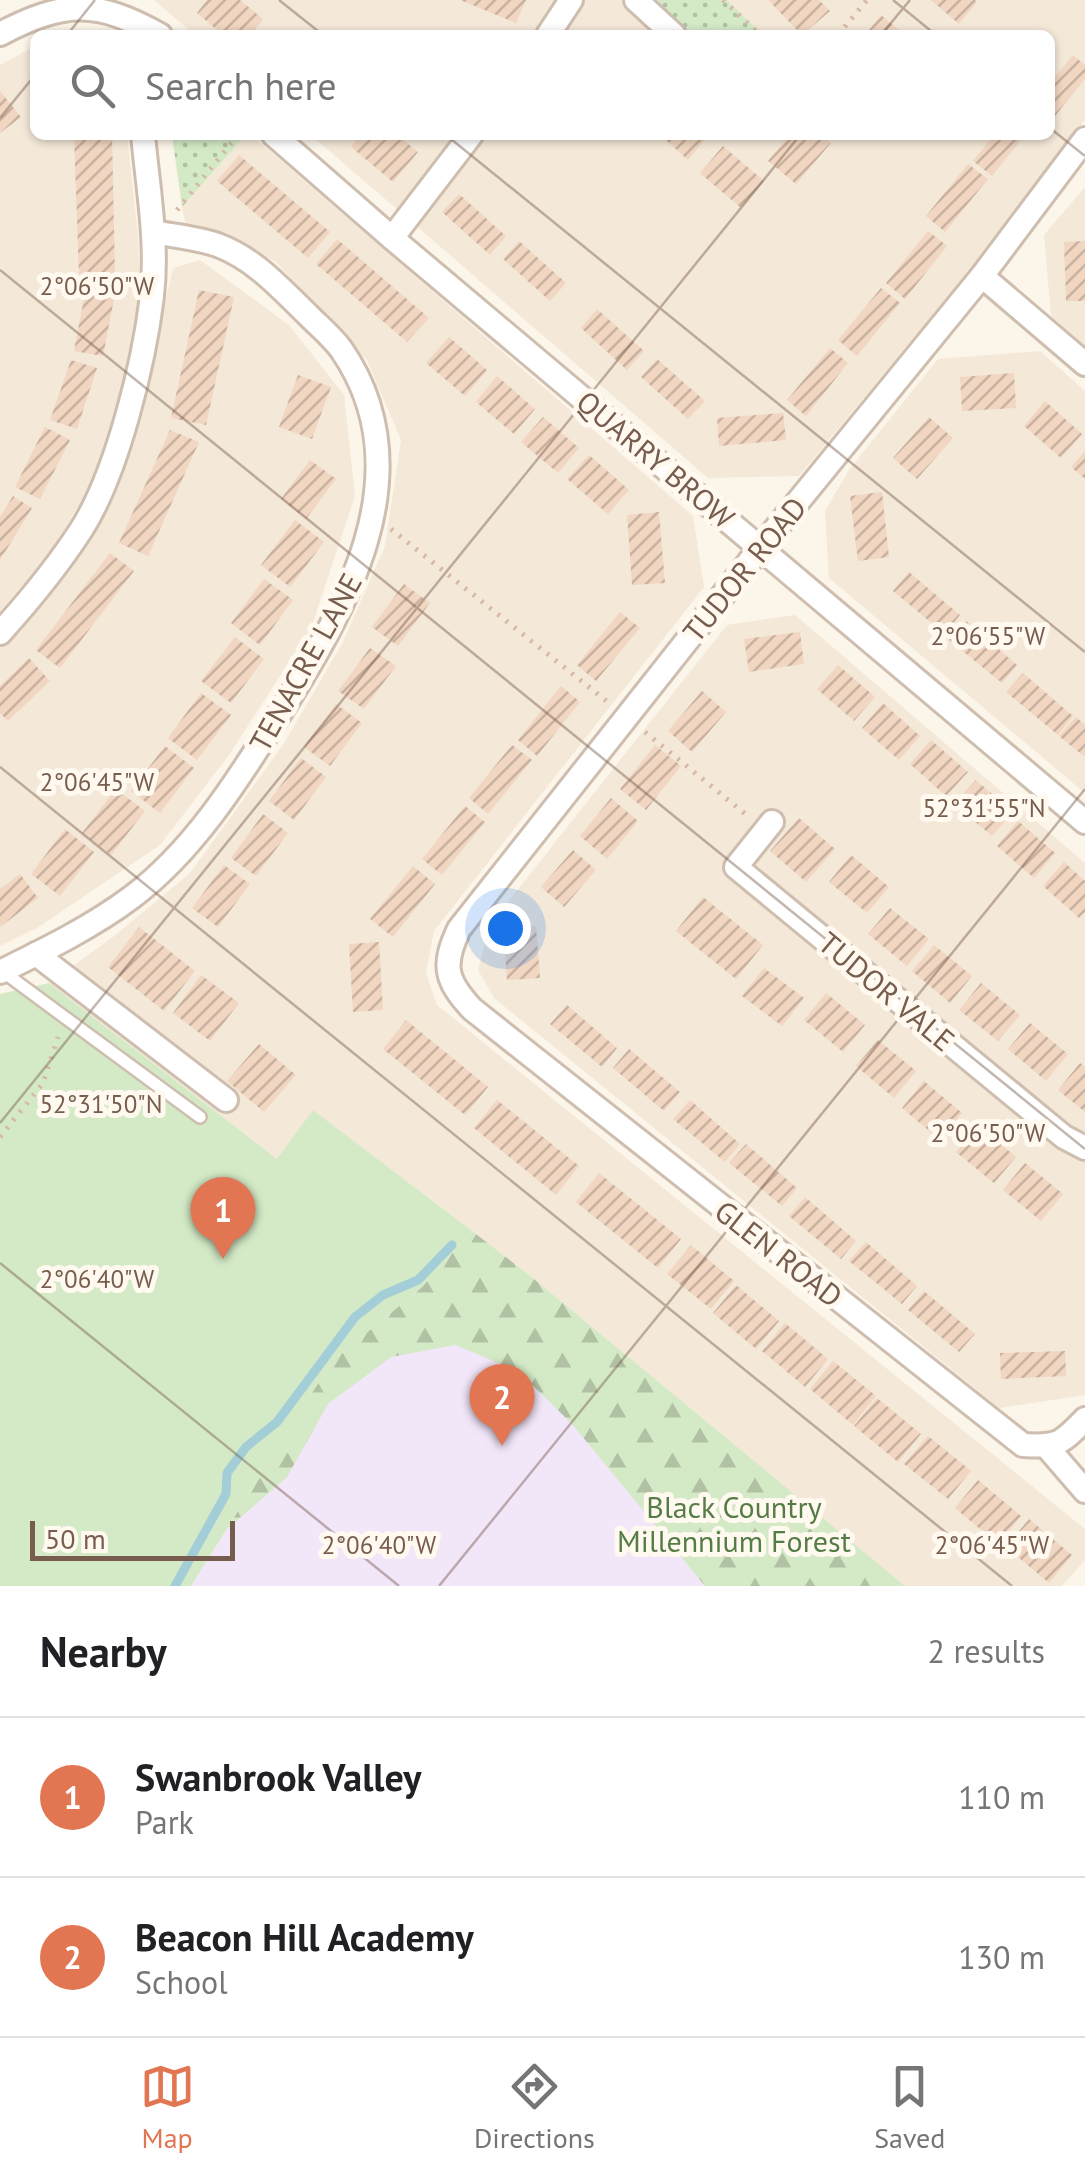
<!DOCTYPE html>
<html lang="en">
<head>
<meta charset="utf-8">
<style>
  :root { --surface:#fff; --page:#f2f2f2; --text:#202124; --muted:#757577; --line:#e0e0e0; --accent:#e27652 }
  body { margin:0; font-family:"PT Sans",sans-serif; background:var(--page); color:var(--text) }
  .scale { position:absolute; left:30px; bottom:25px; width:205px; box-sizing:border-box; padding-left:10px; border:5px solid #775d4d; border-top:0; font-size:28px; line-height:35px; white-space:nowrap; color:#775d4d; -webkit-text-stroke:8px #fff9f0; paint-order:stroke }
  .you { position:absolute; left:505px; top:928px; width:35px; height:35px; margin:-25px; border:8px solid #fff; border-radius:50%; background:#1a73e8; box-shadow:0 0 0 15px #1a73e833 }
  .badge { display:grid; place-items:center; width:65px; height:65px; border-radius:50%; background:var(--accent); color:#fff; font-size:32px; font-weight:700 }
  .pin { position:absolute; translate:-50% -82px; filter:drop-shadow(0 2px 5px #0008) }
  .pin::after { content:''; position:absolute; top:52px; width:35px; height:30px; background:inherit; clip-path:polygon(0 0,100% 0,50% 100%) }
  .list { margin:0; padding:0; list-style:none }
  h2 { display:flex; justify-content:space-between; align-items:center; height:130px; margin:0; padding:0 40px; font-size:42px }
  h2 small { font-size:32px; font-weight:400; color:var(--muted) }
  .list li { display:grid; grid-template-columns:65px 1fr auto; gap:30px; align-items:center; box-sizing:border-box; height:160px; padding:0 40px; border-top:2px solid var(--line) }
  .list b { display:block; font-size:38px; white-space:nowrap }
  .list p { margin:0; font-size:32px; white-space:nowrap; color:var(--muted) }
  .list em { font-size:32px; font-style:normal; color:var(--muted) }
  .icon { flex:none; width:55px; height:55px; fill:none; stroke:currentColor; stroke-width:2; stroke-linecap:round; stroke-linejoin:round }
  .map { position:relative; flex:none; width:1085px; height:1586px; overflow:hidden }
  .search { position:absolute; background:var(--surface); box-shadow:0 2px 8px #0004; left:30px; right:30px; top:30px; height:110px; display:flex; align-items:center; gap:25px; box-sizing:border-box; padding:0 35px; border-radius:15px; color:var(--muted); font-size:38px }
  .sheet { height:450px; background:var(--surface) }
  nav { display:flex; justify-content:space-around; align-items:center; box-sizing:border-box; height:140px; border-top:2px solid var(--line); background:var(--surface); font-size:28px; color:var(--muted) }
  nav a { display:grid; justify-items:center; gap:5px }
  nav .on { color:var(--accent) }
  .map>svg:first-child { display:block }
  .residential { fill:#f4e8d8 }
  .education { fill:#f2e6f9 }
  .grass { fill:url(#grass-dots) }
  .forest { fill:url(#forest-firs) }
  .green { fill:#d4eac7 }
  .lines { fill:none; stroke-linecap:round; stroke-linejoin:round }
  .stream { stroke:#a4ced7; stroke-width:9 }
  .building { fill:url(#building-hatch) }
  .service-casing { stroke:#cebeaf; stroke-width:16 }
  .minor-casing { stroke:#cebeaf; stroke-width:28 }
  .path { stroke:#d6b9a4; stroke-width:5; stroke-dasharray:2.5 8; stroke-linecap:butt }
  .service { stroke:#fff; stroke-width:11 }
  .minor { stroke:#fff; stroke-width:22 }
  .ticks { fill:none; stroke:#775d4d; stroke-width:2.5; stroke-opacity:0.45 }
  .labels { text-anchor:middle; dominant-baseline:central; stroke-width:10; stroke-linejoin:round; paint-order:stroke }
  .street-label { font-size:30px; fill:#775d4d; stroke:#fff9f0 }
  .park-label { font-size:30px; fill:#547c45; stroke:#fff9f0 }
  .ticks-label { font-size:25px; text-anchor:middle; fill:#775d4d; stroke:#fff9f0; stroke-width:10; stroke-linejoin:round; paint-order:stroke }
</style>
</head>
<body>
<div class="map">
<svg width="1085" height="1586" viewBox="0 0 1085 1586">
  <defs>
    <pattern id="grass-dots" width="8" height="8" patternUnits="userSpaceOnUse" patternTransform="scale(2.5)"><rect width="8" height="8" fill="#d4eac7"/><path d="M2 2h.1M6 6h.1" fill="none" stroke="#b1c1a4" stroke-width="1.8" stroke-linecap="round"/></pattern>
    <pattern id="forest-firs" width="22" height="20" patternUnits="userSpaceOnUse" patternTransform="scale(2.5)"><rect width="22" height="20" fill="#d4eac7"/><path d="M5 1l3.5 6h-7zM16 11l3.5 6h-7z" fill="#b1c1a4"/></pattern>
    <pattern id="building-hatch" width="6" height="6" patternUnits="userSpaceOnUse" patternTransform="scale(2.5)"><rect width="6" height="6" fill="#f1d6c1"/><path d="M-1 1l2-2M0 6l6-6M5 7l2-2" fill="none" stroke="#c8b19f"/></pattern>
  </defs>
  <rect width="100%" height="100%" fill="#fcf5e9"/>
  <g class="residential">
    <path d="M154,0h931v120l-118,153 -168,203 -91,2 -397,-343h739v-100h-855z"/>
    <path d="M35,46v89h92l11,100 2,63 -24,124 -25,62 -39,67 -52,60v-546z"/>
    <path d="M246,135h5l442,381 11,71 -270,344 -8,42 11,32 648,524v31l-23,26h-183l-253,-231 -98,-81 -214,-163 -36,49 -229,-177 64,-46 77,-64 93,-128 59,-101 43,-98 16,-106 -34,-80 -91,-98 -56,-30 -33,-3 -5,-22z"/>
    <path d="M1085,187v158l-34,-29 -7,-81z"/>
    <path d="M200,260l89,65 55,70 11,101 -43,130 -83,129 -69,90 -123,83 -37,18v-298l21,-17 79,-118 41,-102 32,-143z"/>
    <path d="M1040,351l45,40v402l-256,-215 -4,-67 24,-41 89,-111z"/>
    <path d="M795,615l290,248v532l-86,13 -505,-410 -16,-28 11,-44 238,-301z"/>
  </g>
  <path class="education" d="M421,1288l458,298h-688l141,-225z"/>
  <g class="grass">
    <path d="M650,0h77l36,35h-69z"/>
    <path d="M172,135h74l-64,72z"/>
  </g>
  <path class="forest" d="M472,1231l56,43 377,312h-200l-133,-162 -54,-53 -63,-26 -64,12 -63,47 -41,73 -61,53 106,-169 89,-73z"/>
  <path class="green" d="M49,983l228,176 36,-49 159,121 -51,57 -89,73 -141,225h-191v-592z"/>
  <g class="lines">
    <path class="stream" d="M175,1586l51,-92 1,-21 19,-26 31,-25 78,-105 28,-22 35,-15 34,-35"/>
  </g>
  <g class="building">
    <path d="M207,0h33l23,19 -13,16h-27l-26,-22z"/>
    <path d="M460,0h66l-10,23z"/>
    <path d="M768,0h51l11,11 -28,24z"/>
    <path d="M931,0h44l2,2 -18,22z"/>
    <path d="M881,15l24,20h-40z"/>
    <path d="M1073,55l12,10v14l-35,43v-39z"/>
    <path d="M0,91l21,26 -21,16z"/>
    <path d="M112,135l3,139 -36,1 -5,-139z"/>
    <path d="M361,135h36l21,17 -25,30 -42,-35z"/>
    <path d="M660,135h49l-21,25z"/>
    <path d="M790,135h31l10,8 -35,41 -28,-23z"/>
    <path d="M994,135h31l-33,41 -19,-15z"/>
    <path d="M723,146l41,35 -23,27 -41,-35z"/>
    <path d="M239,155l91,77 -22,26 -91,-77z"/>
    <path d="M968,164l20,15 -43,53 -19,-16z"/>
    <path d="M459,194l47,42 -16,19 -48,-43z"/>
    <path d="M928,231l19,15 -42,53 -19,-16z"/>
    <path d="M337,239l92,79 -22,24 -91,-78z"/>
    <path d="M519,241l47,42 -16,18 -47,-42z"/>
    <path d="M1085,241v60h-19l-2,-59z"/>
    <path d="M87,282l29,6 -13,68 -29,-5z"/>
    <path d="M881,288l19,15 -43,53 -19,-16z"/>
    <path d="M199,290l35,7 -28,128 -35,-7z"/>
    <path d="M597,309l47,42 -17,19 -46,-42z"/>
    <path d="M449,337l38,33 -22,26 -39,-33z"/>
    <path d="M830,348l18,15 -42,53 -19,-16z"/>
    <path d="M657,359l48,42 -17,18 -47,-42z"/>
    <path d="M71,360l26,8 -20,61 -27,-9z"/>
    <path d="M1014,373l2,35 -54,3 -2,-34z"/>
    <path d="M298,375l33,12 -19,52 -33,-12z"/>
    <path d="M497,376l38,33 -21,25 -38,-32z"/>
    <path d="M1045,401l37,33 -21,24 -37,-32z"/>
    <path d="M783,413l3,27 -67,6 -2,-28z"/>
    <path d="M543,417l36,31 -21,25 -37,-31z"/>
    <path d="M929,417l24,21 -36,41 -24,-21z"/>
    <path d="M45,427l25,13 -30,59 -25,-12z"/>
    <path d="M170,430l29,12 -51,114 -29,-13z"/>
    <path d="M1085,451v28l-14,-12z"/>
    <path d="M589,455l40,35 -21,24 -41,-35z"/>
    <path d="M310,460l26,19 -30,40 -25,-20z"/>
    <path d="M882,492l7,65 -31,4 -8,-65z"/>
    <path d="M13,496l19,12 -32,52v-43z"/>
    <path d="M659,512l6,71 -33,2 -5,-70z"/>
    <path d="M295,520l29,22 -34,45 -29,-22z"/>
    <path d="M110,553l24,18 -74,97 -24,-18z"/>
    <path d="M909,572l51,43 -15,19 -52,-43z"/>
    <path d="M264,579l29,21 -33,45 -29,-22z"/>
    <path d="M404,584l26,19 -32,43 -26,-19z"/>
    <path d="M620,612l20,16 -44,53 -19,-16z"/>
    <path d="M966,621l51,44 -15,18 -53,-43z"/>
    <path d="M800,632l4,32 -55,8 -5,-33z"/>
    <path d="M235,637l29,22 -33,44 -30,-22z"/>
    <path d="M370,648l26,18 -32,43 -26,-18z"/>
    <path d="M29,658l21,23 -42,40 -8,-8v-27z"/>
    <path d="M838,665l37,32 -21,24 -37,-32z"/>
    <path d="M1023,673l50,43 -15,19 -52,-43z"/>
    <path d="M561,686l19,16 -43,54 -19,-16z"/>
    <path d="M702,691l24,21 -34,40 -24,-21z"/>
    <path d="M201,693l30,22 -34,45 -29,-22z"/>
    <path d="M883,703l37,33 -21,24 -37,-32z"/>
    <path d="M336,704l26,19 -32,43 -26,-19z"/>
    <path d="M1076,717l9,8v32l-26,-21z"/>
    <path d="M931,740l37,32 -22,24 -36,-32z"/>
    <path d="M512,745l20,15 -44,54 -19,-16z"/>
    <path d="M655,745l26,21 -35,44 -26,-21z"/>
    <path d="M165,746l29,22 -34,45 -29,-22z"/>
    <path d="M301,758l25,19 -32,43 -25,-19z"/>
    <path d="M976,780l37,32 -21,24 -38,-32z"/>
    <path d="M116,789l29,22 -34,44 -29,-22z"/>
    <path d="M611,798l27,23 -31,38 -27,-23z"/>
    <path d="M465,806l20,16 -43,53 -20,-16z"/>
    <path d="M263,814l25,19 -32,43 -25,-18z"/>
    <path d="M799,818l36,31 -29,33 -36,-31z"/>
    <path d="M1018,821l37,32 -21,25 -37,-32z"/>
    <path d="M65,829l29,23 -34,44 -29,-22z"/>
    <path d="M573,850l23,20 -32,37 -23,-20z"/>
    <path d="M851,855l38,32 -22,26 -38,-31z"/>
    <path d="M1064,862l21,19v31l-6,6 -36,-32z"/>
    <path d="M224,865l26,19 -32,43 -26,-19z"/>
    <path d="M413,866l22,18 -42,53 -23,-18z"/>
    <path d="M20,874l18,24 -38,29v-38z"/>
    <path d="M703,897l60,48 -27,34 -60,-48z"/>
    <path d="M890,908l39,31 -22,27 -39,-32z"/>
    <path d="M536,926l4,52 -33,2 -4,-52z"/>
    <path d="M139,927l56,44 -31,40 -56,-44z"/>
    <path d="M379,942l4,68 -30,2 -4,-68z"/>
    <path d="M934,945l38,31 -22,27 -38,-32z"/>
    <path d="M764,968l40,30 -22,28 -40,-30z"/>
    <path d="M201,975l38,28 -29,38 -37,-28z"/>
    <path d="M981,983l39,32 -22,26 -39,-31z"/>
    <path d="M826,993l39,32 -22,27 -39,-32z"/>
    <path d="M567,1005l50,43 -15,19 -52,-43z"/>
    <path d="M406,1020l82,67 -23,28 -82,-66z"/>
    <path d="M1030,1023l38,31 -22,27 -38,-32z"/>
    <path d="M878,1040l38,31 -22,27 -38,-32z"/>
    <path d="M259,1044l37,31 -32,37 -37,-31z"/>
    <path d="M629,1049l51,43 -16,19 -51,-43z"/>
    <path d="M1080,1063l5,4v45l-27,-22z"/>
    <path d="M924,1081l38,32 -22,27 -38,-32z"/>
    <path d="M497,1100l82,66 -23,29 -82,-67z"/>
    <path d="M690,1100l50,44 -15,18 -52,-43z"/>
    <path d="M978,1125l38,32 -22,26 -38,-31z"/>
    <path d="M746,1144l51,44 -15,18 -53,-43z"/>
    <path d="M1025,1163l38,31 -22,27 -38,-31z"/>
    <path d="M599,1173l82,66 -23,29 -82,-66z"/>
    <path d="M805,1197l51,44 -15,18 -52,-43z"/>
    <path d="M866,1242l51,44 -15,18 -53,-43z"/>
    <path d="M691,1245l43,36 -23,28 -44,-35z"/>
    <path d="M736,1285l43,36 -23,28 -43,-36z"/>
    <path d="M924,1291l51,43 -16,18 -51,-42z"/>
    <path d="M785,1323l43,36 -23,28 -43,-36z"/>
    <path d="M1065,1351l1,25 -65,3 -1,-26z"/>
    <path d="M833,1361l43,35 -23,29 -43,-36z"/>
    <path d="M877,1398l44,36 -23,28 -44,-36z"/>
    <path d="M928,1436l43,35 -23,28 -44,-35z"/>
    <path d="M978,1480l43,36 -23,28 -43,-36z"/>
    <path d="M1029,1519l43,36 -23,28 -43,-36z"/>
  </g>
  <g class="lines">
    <defs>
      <path id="service" d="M2,971l198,146"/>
      <g id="minor">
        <path d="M636,0l38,35"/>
        <path d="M0,34c65,-34 97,-34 160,1"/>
        <path d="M548,35l23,-35"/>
        <path d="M274,135l118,103 693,584"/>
        <path d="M1085,139l-103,137 -221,271 -302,382c-17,36 -14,51 13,80l551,436c35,2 38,-1 62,-26"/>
        <path d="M392,238l79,-103"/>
        <path d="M982,276l103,88"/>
        <path d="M0,633c29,-32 57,-66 81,-103 36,-56 63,-167 71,-234 6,-53 -4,-108 -9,-161"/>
        <path d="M772,822l-36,45 328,270 21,11"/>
        <path d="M36,954l190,146"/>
        <path d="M0,972c45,-22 92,-45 132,-75 60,-45 104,-114 143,-176 69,-109 152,-248 66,-372 -9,-12 -22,-23 -32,-33 -27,-26 -53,-56 -89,-70 -20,-8 -46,-10 -67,-14"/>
        <path d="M1047,1447l38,44"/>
      </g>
    </defs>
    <use href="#service" class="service-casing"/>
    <use href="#minor" class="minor-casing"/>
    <g class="path">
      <path d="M723,0l37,35"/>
      <path d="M838,35l29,-35"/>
      <path d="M177,210l61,-75"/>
      <path d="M391,529l218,174"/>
      <path d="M645,732l104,85"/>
      <path d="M0,1137l43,-54 15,-46"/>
    </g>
    <use href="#service" class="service"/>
    <use href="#minor" class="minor"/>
  </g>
  <path class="ticks" d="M279,0l44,35M893,0l43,35M67,35l28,-35M881,35l29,-35M0,118l35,-43M1050,128l35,28M446,135l639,517M0,270l1085,879M0,767l1012,819M0,1123l800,-988M0,1263l399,323M439,1586l646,-797"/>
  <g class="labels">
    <g class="street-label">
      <text transform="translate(656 459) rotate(40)">QUARRY BROW</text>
      <text transform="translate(744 569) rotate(-51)">TUDOR ROAD</text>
      <text transform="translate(305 662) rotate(-61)">TENACRE LANE</text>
      <text transform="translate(887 991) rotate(40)">TUDOR VALE</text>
      <text transform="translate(779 1253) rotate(38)">GLEN ROAD</text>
    </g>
    <g class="park-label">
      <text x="734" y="1506">Black Country<tspan x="734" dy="34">Millennium Forest</tspan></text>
    </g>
  </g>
  <g class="ticks-label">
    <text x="97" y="295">2°06'50"W</text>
    <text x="988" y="645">2°06'55"W</text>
    <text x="97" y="791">2°06'45"W</text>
    <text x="984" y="817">52°31'55"N</text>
    <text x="101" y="1113">52°31'50"N</text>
    <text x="988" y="1142">2°06'50"W</text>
    <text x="97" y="1288">2°06'40"W</text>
    <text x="379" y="1554">2°06'40"W</text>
    <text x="992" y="1554">2°06'45"W</text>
  </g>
</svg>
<div class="scale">50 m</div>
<div class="you"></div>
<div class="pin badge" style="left:223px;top:1259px">1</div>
<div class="pin badge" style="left:502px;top:1446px">2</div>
<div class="search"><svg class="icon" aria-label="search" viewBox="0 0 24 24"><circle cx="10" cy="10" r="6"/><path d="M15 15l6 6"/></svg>Search here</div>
</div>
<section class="sheet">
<h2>Nearby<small>2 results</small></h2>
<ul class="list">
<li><span class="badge">1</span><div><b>Swanbrook Valley</b><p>Park</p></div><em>110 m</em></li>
<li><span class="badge">2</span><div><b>Beacon Hill Academy</b><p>School</p></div><em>130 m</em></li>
</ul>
</section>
<nav>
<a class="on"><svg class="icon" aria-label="map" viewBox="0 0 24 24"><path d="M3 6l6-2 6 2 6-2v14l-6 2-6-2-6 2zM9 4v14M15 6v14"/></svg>Map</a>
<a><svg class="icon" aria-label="directions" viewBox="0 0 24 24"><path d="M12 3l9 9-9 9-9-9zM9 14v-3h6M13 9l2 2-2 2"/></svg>Directions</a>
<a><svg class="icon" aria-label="saved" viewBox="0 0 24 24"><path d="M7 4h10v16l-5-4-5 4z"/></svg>Saved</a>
</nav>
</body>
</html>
